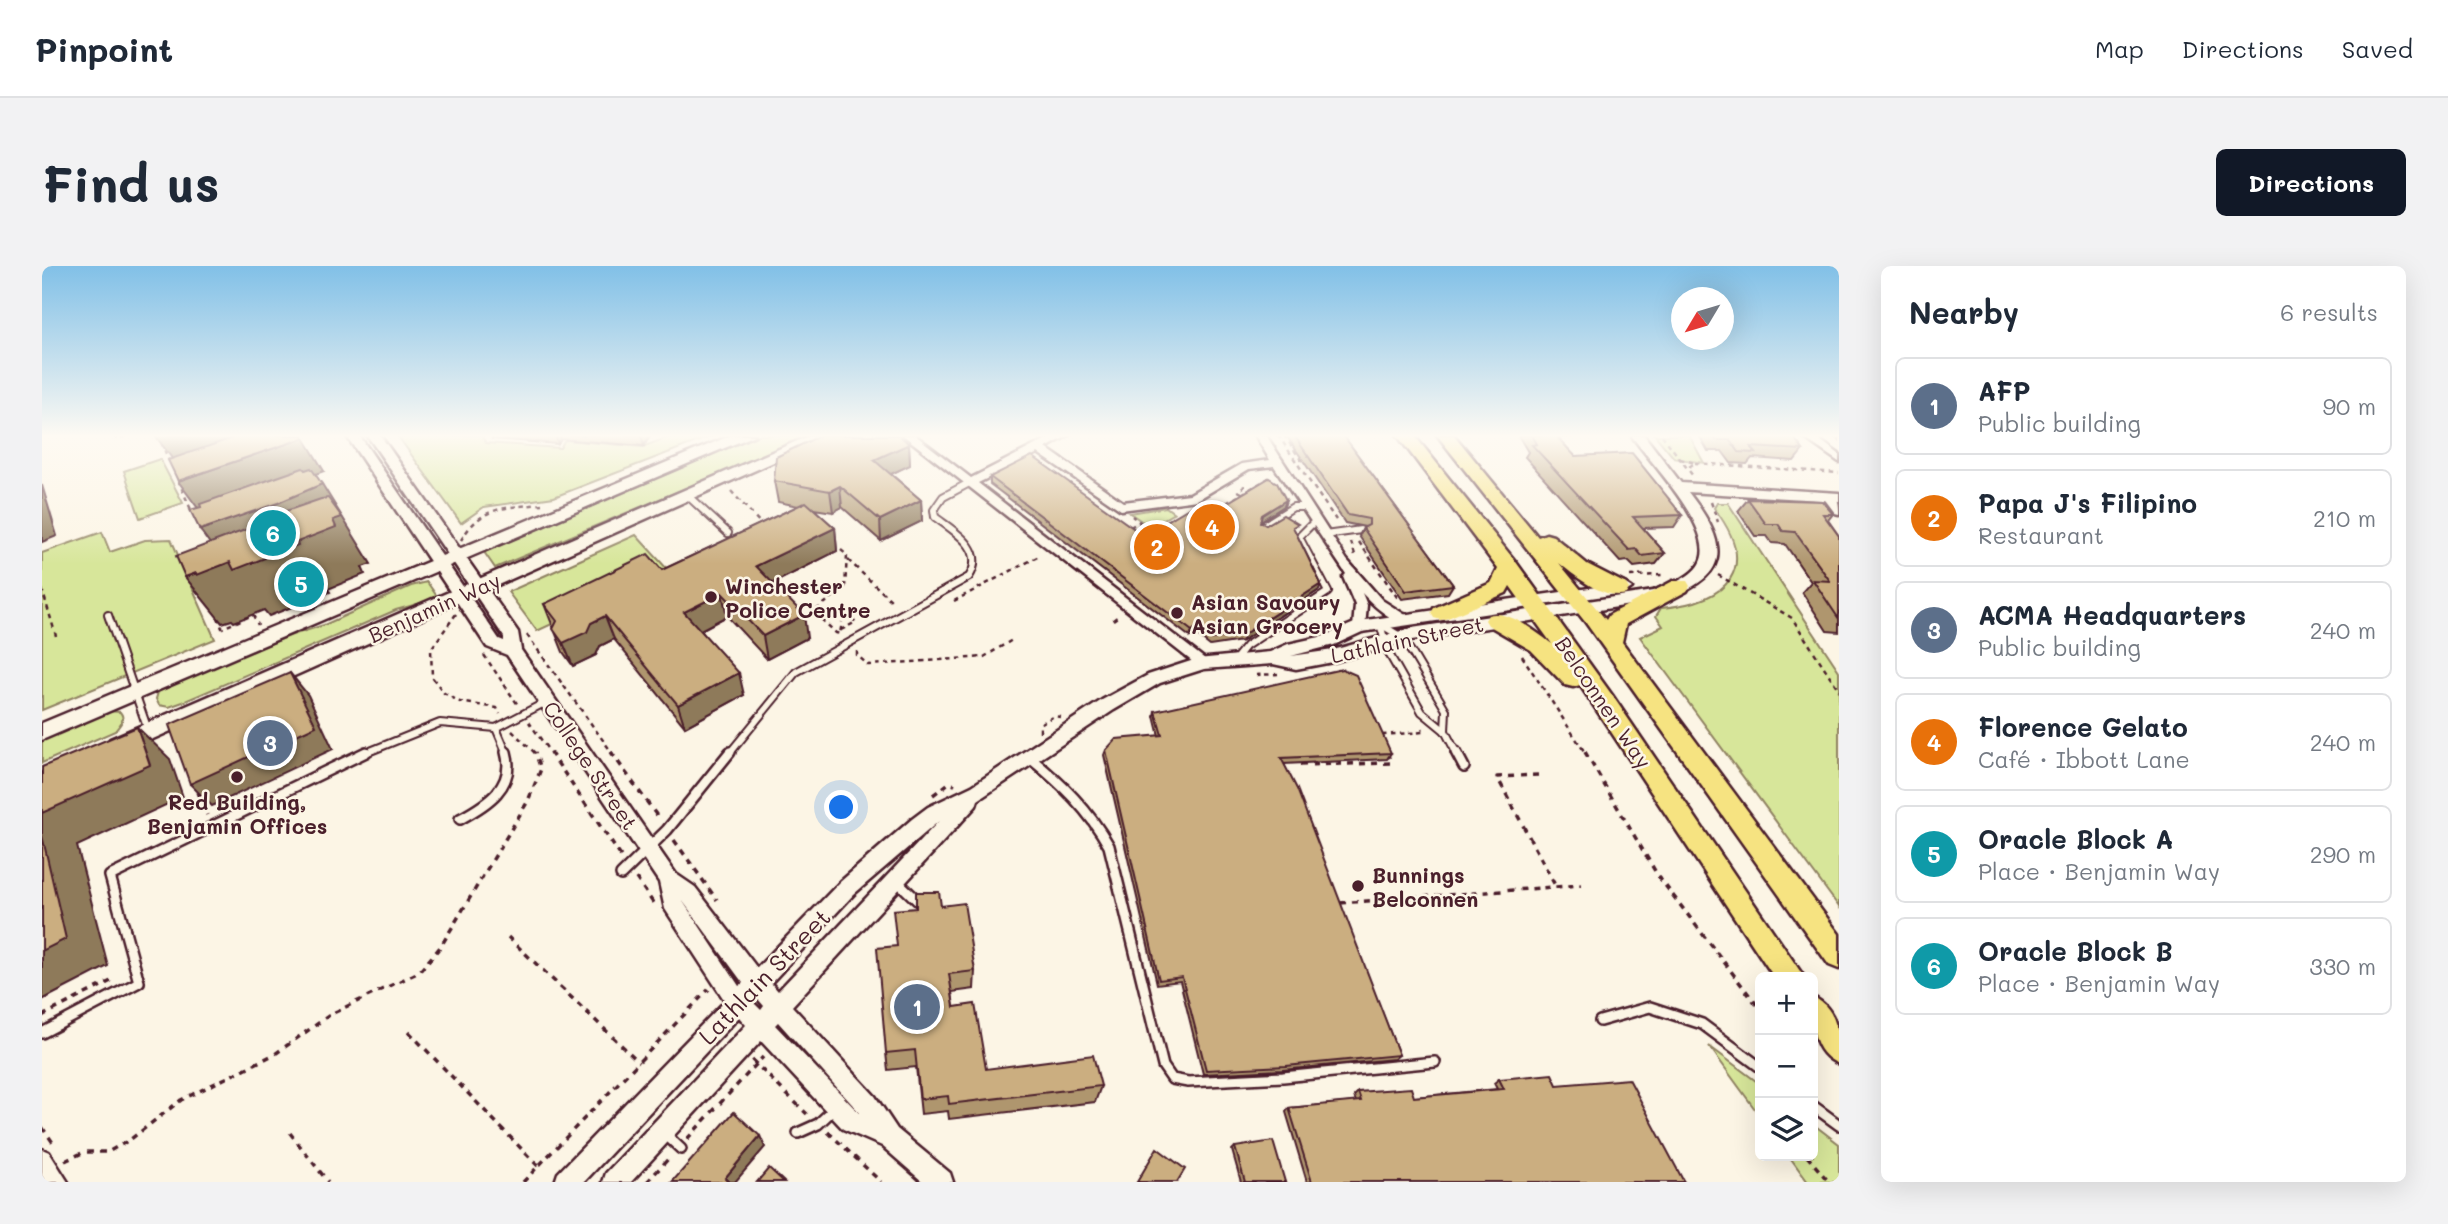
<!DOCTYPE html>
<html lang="en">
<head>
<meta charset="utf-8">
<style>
  :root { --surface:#fff; --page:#f2f2f3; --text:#1f2937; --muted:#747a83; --line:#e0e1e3; --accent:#111827 }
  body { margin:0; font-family:Mali,sans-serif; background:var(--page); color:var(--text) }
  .controls { position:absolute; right:21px; bottom:21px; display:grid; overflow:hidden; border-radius:10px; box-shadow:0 7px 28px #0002 }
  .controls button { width:63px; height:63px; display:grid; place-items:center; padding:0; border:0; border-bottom:2px solid var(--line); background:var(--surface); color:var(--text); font:35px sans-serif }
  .compass { position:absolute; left:1629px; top:21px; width:63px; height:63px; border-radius:50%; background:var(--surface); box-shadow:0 7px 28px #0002; rotate:232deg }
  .you { position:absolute; left:800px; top:542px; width:24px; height:24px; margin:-18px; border:5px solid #fff; border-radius:50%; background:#1a73e8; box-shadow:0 0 0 10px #1a73e833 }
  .badge { display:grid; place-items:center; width:46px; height:46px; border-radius:50%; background:var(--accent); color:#fff; font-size:23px; font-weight:700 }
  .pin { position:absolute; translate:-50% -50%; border:4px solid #fff; box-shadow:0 2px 7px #0006 }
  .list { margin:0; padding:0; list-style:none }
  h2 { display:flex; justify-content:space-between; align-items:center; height:91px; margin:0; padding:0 28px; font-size:30px }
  h2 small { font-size:23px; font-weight:400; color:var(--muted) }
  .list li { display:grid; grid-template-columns:46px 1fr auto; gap:21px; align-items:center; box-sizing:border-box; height:98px; margin:0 14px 14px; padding:0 14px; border:2px solid var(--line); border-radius:10px }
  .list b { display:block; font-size:26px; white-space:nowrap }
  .list p { margin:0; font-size:23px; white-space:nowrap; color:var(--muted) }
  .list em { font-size:23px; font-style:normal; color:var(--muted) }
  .icon { flex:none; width:38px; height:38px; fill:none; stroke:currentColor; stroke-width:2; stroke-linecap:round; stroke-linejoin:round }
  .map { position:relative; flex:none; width:1797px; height:916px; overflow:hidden; border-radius:10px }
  header { display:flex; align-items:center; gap:42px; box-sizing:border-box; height:98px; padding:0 35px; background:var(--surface); border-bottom:2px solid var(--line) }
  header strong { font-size:33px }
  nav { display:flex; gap:38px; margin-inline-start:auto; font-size:24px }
  .intro { display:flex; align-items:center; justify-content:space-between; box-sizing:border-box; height:168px; padding:0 42px }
  h1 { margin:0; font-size:49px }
  .button { padding:18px 32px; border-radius:10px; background:var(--accent); color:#fff; font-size:24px; font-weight:700 }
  main { display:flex; gap:42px; padding:0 42px }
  aside { flex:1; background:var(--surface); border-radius:10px; box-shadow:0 7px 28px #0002 }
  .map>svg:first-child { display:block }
  .green { fill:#d7e69a; stroke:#908262; stroke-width:2 }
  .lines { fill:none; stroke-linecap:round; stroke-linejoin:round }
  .service-far1-casing { stroke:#4a1f2b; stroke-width:10 }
  .service-casing { stroke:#4a1f2b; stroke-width:14 }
  .minor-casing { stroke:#4a1f2b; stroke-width:5 }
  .tertiary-casing { stroke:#4a1f2b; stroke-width:5 }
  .secondary-casing { stroke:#4a1f2b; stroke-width:5 }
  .primary-casing { stroke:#4a1f2b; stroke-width:5 }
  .path-far1 { stroke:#4a1f2b; stroke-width:2.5; stroke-dasharray:4.5 4.5; stroke-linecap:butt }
  .path { stroke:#4a1f2b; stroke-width:3.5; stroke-dasharray:6 6; stroke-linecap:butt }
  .service-far1 { stroke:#fcf5e5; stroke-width:6 }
  .service { stroke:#fcf5e5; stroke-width:9 }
  .minor { fill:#fcf5e5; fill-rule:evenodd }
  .tertiary { fill:#fcf5e5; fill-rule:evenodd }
  .secondary { fill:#fcf5e5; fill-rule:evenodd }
  .primary { fill:#f6e381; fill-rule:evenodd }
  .wall { fill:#af966e; stroke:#4a1f2b; stroke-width:2 }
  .shaded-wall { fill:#8e7a5a; stroke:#4a1f2b; stroke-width:2 }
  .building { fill:#cbae80; stroke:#4a1f2b; stroke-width:2 }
  .poi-dot { fill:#4a1f2b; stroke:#fcf5e5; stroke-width:2.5 }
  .labels { text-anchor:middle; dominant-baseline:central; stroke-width:5; stroke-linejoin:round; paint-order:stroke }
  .poi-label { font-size:21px; font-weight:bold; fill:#4a1f2b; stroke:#fcf5e5; text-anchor:start }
  .street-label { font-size:21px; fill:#4a1f2b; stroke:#fcf5e5 }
  .near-street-label { font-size:24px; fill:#4a1f2b; stroke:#fcf5e5 }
</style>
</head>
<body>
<header>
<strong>Pinpoint</strong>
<nav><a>Map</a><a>Directions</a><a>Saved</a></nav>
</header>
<div class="intro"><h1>Find us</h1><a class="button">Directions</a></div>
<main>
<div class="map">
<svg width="1797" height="916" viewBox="0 0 1797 916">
  <rect width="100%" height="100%" fill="#fcf5e5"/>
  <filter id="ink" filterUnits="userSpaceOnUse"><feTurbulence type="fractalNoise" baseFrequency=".0143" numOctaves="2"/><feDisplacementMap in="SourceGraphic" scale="14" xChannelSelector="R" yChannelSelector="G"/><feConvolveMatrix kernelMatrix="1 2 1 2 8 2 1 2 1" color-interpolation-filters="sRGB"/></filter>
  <g filter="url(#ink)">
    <g class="green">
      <path d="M355,169h84l5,8 74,5 5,-8 77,7 32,-12h40l-160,62 -70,10 -23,16z"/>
      <path d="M716,169h54l-317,133 -11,-16z"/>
      <path d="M1613,169h34l15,28 -30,-5z"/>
      <path d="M118,193l23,44 -43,15 -16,-47z"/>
      <path d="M1675,237h11l111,168v236l-199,-270 23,-11 -7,-10 5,-8c67,-6 100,-39 53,-100z"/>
      <path d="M1124,241l8,6 -24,14 -20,-14z"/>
      <path d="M60,266l8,20 35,-12 26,-1 44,100 -173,71v-157z"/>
      <path d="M594,269l32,35 -131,61 -29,-39z"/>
      <path d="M385,316l9,13 -4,5 -36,10 -213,92 -14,5 -10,-2 -3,-6 2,-7 9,-7 125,-50 32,-10 87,-39z"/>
      <path d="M66,445l12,1c6,7 0,13 -5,19l-73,32v-25z"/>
      <path d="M1667,780l51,38v32z"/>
      <path d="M1771,858l26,20v38h-31l-19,-26h24z"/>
    </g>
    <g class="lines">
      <defs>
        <g id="service-far1">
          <path d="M646,230l40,37"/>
          <path d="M1221,260l30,-19h13"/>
          <path d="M1283,269l36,-5"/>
          <path d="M66,349l40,115"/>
          <path d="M1338,358l8,28 34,60 23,19 12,23"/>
          <path d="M1338,358l20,12 12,17 34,57 -1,21"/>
          <path d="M1192,395l12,-15 82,-54 -29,-55 17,-17"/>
          <path d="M454,462l11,26"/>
          <path d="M321,488l77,-31 56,5 52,-27"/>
          <path d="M687,488l67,-82 173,-95c18,-28 -14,-45 -34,-60l-1,-7 9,-13 26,-14"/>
        </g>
        <g id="service">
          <path d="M1414,486l8,15"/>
          <path d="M988,492c32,26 59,52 79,88l54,220 9,13 16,3 95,-5 152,-15"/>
          <path d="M418,553c26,-14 56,-32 46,-67"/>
          <path d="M579,609l46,-45 63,-78"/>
          <path d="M855,615l22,21"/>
          <path d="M1558,755l50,-14 52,17 58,43"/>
          <path d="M0,767l97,-51 -29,-106 256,-124"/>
          <path d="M1771,840l26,19"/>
          <path d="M756,867l20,-9 16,-15"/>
          <path d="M623,868l16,15"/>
        </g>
        <g id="minor">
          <path d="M861,169h12l56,43 84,-43h14l-23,13 77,54 67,-8 52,-30 28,-4 -15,-25h11l81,125 35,40 30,19 -1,3c-18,3 -38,-17 -49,-29l5,12 -2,22 -6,5 -5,-2 -1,-3 2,-22 -12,-28 3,-3 -72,-108 -25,3 -52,31 -76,10 -83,-57 -60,30 232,180 -7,5 -5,-2z"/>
          <path d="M1758,169h13l26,19v8z"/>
          <path d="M1787,227c10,3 10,12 10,21l-4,-1 -12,-16z"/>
          <path d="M0,883l7,3 19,30h-22l-4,-6z"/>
        </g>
        <path id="tertiary" d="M304,169h13l140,204 5,2v-4l-137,-202h13l138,197 3,18 155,224 19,13 62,81 83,-86 72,-63 16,-12 44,-21 130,-86 46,-25 49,-16 73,-7 18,-8 36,-8 35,-15 265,-38 8,5 -8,5 -262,39 -28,13 -43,11 42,-6 79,-22 241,-37c15,-6 37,-12 46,-27 20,-32 -50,-103 -68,-129h13l37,48 158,10v8l-151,-9c45,57 42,88 -33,109l-243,39 -79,22 -37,7 -23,-5 -69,5 -44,14 -46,27 -136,90 -2,6 -184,200 83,90 22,33 53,44 3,9h-30l-41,-36 -39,-17 -82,-88 -130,141h-28l3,-9 140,-148 -7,-8 -155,165h-29l3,-9 167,-172 -60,-92 -6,-27 -152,-227 -20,-8zM897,555l-161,170 -7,-8 83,-89zM640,634l61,83 -4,3zM715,732l7,8 -3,4 -8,-8zM736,756l81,90v1l-84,-88z"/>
        <g id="secondary">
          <path d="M690,169h23l-713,305v-17z"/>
          <path d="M769,169h23l-708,316 -8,2 -8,-2 -3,-6 3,-6z"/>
        </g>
        <g id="primary">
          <path d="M1355,169h17l102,127 96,133 192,282h-30l-194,-292 -7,2 -8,-2 -34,-35 -43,-25 -3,-5 3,-5c20,-6 48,17 64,29l-42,-58 -4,7 -58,25 -7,2 -7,-2 -3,-5 3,-5 57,-25 7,-14z"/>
          <path d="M1395,169h17l84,102 8,-3 7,2 34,28 39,20 3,5 -3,5c-22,6 -51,-18 -67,-31l47,57 3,-5 64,-34h14l3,5 -3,5 -61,33 -4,18 217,292v35l-10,-4 -243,-342z"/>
          <path d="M1771,731c26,12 26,41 26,67 -28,-11 -27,-41 -26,-67z"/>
        </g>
      </defs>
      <use href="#service-far1" class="service-far1-casing"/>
      <use href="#service" class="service-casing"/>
      <use href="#minor" class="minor-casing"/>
      <use href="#tertiary" class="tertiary-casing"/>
      <use href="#secondary" class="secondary-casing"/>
      <use href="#primary" class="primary-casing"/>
      <g class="path-far1">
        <path d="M73,169l2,4 12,-4"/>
        <path d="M1236,169l58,85"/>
        <path d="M1242,169l17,25h-6"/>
        <path d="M1620,169l31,41"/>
        <path d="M119,176l8,19"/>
        <path d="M1638,193l15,4 -8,5"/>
        <path d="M1653,197l144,10"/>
        <path d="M136,214l14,32"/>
        <path d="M689,225l31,34"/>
        <path d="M1200,227l-4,-2 6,-4 -1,-5"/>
        <path d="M1669,236l7,20"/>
        <path d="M1169,246l61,-36"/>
        <path d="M1088,261l10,-5 -8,-6"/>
        <path d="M157,262l10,15"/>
        <path d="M419,274c21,-35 44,-32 81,-36"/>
        <path d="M1309,276l4,13"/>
        <path d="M1317,276l40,58"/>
        <path d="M799,284l6,5 -2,32 -31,25 22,21 4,1 2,-12"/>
        <path d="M806,294l46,43"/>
        <path d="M1676,309l74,43 47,72"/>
        <path d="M1588,310l35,-1"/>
        <path d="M0,323l14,47"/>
        <path d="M912,335l87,-46"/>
        <path d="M414,348l-25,35 1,28 12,16 16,9 37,6 3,6"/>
        <path d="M176,351l4,11 31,-13 5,10"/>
        <path d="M1071,354l7,-5"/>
        <path d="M799,364l15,-8 -7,-6"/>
        <path d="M485,369l86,119"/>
        <path d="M815,385v4l11,10 116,-8 28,-17"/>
        <path d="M442,389l34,50"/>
        <path d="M1480,390l64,98"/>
        <path d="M1214,409l22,-1"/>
        <path d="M487,456l22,32"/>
        <path d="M470,465l24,23"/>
        <path d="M998,466v-8l14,-8 7,1"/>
        <path d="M1340,469l42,-3 -2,-4"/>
      </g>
      <g class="path">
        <path d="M508,486l72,106"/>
        <path d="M569,486l49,68"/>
        <path d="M1543,486l73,124 102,133"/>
        <path d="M1258,499l91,-2 -3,-8"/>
        <path d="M1496,509l-41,2 59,110"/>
        <path d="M156,526l9,23"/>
        <path d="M891,529l16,-12 6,2"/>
        <path d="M632,574l43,60"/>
        <path d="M594,612l20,29"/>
        <path d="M1298,637l241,-18"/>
        <path d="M466,671l131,125"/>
        <path d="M0,750l69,-35"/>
        <path d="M367,766l129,134"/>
        <path d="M710,794l55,54"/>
        <path d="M0,861l12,17"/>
        <path d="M786,866l53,50"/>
        <path d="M248,867l38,49"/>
        <path d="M645,873l76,-82"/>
        <path d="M1765,890l22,26"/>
        <path d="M23,895l19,-9h24l23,-13 50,-39 94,-46 56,-40 88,-42 22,-26 87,-145 13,-32 -6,-17"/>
        <path d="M481,916l186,-193"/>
        <path d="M605,916l23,-25"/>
      </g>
      <use href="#service-far1" class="service-far1"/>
      <use href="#service" class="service"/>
      <use href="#minor" class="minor"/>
      <use href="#tertiary" class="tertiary"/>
      <use href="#secondary" class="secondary"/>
      <use href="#primary" class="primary"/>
    </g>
    <g class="wall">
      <path d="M449,169h159l-6,11 -83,-7 -3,5 -66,-5z"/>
      <path d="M1244,169h57l110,150 -5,8 -46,6 -43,-63 4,-8 2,-1 -20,-4z"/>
      <path d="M1476,169h86l-47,2 18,19 107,59 -8,12 -31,1 22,25 -9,11 -22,3 -6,-6 -8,1 -95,-105 3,-5z"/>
      <path d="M1657,169h93l11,15 -9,11 -42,-3 -5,6 -16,-1 -9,-12h-14z"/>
      <path d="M1789,169h8v5z"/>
      <path d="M867,178l1,21 -19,9 30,26 1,21 -41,20 -39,-34 -9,5 -19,-3 21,19 2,23 -64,32 34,55 -40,21 -40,-43 -26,14 43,65 -59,32 -71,-88 -14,7 -4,9 -23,11 -10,-14 -19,-48 118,-34 136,-64 -20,-4 -4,-21z"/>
      <path d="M948,211l153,58 70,-24 73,-11 -2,6 -24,16 6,3 29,6 26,53 -2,6 -77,51 -32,5 -15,-12 -5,3 -200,-153z"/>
      <path d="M1706,233l85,15 -5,6 11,16v96l-12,-1 -25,-39 9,-10 -26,-38 -13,-1 -5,-7h-12l-17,-25z"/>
      <path d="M1113,445l236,42 -4,6 -103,5 115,291 -5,4 -112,11 -79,4 -23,-93 -23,3 -53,-229 2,-5 53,-14 -5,-20z"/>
      <path d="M899,640l34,65 -1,18 -22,3 2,15 32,62 115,17 -6,16 -146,17 -1,-8 -27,3 -5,-47 -28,3 -2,-17 30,-145z"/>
      <path d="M1457,813l58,6 127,97h-377l-21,-70 3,-4 67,-6 -2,-6 4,-4 56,5 83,-8 -3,-6z"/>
      <path d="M1193,881l50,35h-44l-9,-32z"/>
    </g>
    <g class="shaded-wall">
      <path d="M113,169h118l-94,33z"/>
      <path d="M513,169h4l2,4 -3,5z"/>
      <path d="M599,169h9l-6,11z"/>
      <path d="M262,172l20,33 -121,44 -25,-34z"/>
      <path d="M867,178l1,21 -34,16 -2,-21z"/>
      <path d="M280,218l49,80 -9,3 3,7 -37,15 2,3 -61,24 -5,-6 -30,12 -2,-2 -10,3 -37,-46 40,-13 -25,-34z"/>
      <path d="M0,219l15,51 -15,6z"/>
      <path d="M798,220l2,21 -9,5 -3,-21z"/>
      <path d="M879,234l1,21 -41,20 -1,-21z"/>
      <path d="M1244,234l-2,6 -25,16 3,-7z"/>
      <path d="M793,262l2,23 -77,39 -4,-24z"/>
      <path d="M1279,318l-2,6 -77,51 2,-7z"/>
      <path d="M680,327l5,23 -36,19 -7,-23z"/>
      <path d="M762,349l3,23 -40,21 -4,-23z"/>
      <path d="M563,350l9,23 -14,7 -4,9 -23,11 -10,-23 28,-20z"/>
      <path d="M1154,362l-1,6 -5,3 2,-6z"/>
      <path d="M248,407l18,22 25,54 -121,57 -22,-22z"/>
      <path d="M697,407l5,22 -59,32 -7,-22z"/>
      <path d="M95,461l33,32 13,38 -106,49 31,120 -66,34v-187z"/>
      <path d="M718,870l5,11 -30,35h-7l-3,-4z"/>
    </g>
    <g class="building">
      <path d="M199,169h62l1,3 -126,43 -10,-21z"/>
      <path d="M779,169h78l10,9 -35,16 47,40 -41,20 -40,-34 -10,5 -56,-10 2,-24z"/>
      <path d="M1252,169h49l110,150 -47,6 -43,-63 6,-3v-6l-21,-4z"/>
      <path d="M1490,169h23l20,21 57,-3 50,62 -49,2 32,36 -23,3 -6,-7 -7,1 -97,-105 5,-1z"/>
      <path d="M1672,169h78l11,15 -52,-3 5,6 -17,-1 -9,-12h-14z"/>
      <path d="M990,190l111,79 56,-33 14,9 56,-33 8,5 9,17 -24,15 -2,7 6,3 17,-10 15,9 -5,3 28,57 -77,50 -32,5 -16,-11 -4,3 -202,-154z"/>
      <path d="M261,202l2,2 6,-2 11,16 -44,19 -78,27 -10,-20 11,-3 -1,-3z"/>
      <path d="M286,232l14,19 -9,3 3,7 -39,15 1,3 -64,25 -4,-8 -33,13 -1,-2 -11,4 -9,-21 109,-41 -2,-3 38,-13z"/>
      <path d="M1706,233l74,2 11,13h-10l16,22v83l-26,-39 17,1 -35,-49 -12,-1 -5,-7h-12z"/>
      <path d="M764,236l29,26 -79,38 48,49 -41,21 -41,-43 -38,19 55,61 -61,32 -73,-89 -14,7 -4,9 -24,11 -10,-14 4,-8 -13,-17 104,-50 14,16z"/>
      <path d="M1300,403l14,6 35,78 -110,5 16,31 102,266 -113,11 -80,4 -24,-93 -23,3 -53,-230 10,-11 46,-4 -7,-24z"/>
      <path d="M248,407l26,53 -126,58 -21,-59z"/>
      <path d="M95,461l13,38 -108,48v-46z"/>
      <path d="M0,569l24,104 -24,12z"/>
      <path d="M874,626h23l2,14 23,-3 11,68 -26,3 5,33 21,-3 11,65 107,-14 8,31 -152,18 -1,-8 -28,3 -5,-49 -29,3 -9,-105 20,-2 -4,-36 23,-2z"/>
      <path d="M1510,808l5,11 72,-6 55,103h-372l-23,-74 72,-7 -3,-9 53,-4 3,9 90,-8 -5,-10z"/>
      <path d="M692,846l26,24 -35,42 4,4h-57z"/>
      <path d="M1231,875l12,41h-40l-10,-35z"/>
      <path d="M1115,882l28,21 -8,13h-40z"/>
      <path d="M727,902l15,14h-27z"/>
    </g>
  </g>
  <linearGradient id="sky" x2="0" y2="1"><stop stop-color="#81c0e7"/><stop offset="0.57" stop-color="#fefaf3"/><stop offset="1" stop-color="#fefaf3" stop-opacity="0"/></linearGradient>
  <rect width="1797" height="298" fill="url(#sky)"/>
  <g class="poi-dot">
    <circle cx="669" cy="331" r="7"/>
    <circle cx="1135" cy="347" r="7"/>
    <circle cx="195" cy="511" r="7"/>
    <circle cx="1316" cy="620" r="7"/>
  </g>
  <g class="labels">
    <g class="poi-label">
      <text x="683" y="319">Winchester<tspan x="683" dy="24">Police Centre</tspan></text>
      <text x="1149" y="335">Asian Savoury<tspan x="1149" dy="24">Asian Grocery</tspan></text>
      <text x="195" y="535" text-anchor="middle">Red Building,<tspan x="195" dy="24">Benjamin Offices</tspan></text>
      <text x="1330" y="608">Bunnings<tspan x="1330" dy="24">Belconnen</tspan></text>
    </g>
    <g class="street-label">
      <text transform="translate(392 341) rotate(-24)">Benjamin Way</text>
      <text transform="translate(1365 373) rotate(-12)">Lathlain Street</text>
      <text transform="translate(1562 436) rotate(56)">Belconnen Way</text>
      <text transform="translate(549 499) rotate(56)">College Street</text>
    </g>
    <g class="near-street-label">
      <text transform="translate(722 710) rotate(-46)">Lathlain Street</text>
    </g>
  </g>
</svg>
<div class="controls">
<button>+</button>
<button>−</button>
<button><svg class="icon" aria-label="layers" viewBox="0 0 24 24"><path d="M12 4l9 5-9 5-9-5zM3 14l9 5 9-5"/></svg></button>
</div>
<svg class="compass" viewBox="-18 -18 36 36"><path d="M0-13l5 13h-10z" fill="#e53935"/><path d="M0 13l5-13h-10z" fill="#747a83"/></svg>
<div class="you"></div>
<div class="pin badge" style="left:875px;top:741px;background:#5c6f8a">1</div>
<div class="pin badge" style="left:1115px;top:281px;background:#e8710a">2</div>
<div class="pin badge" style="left:228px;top:477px;background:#5c6f8a">3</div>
<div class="pin badge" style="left:1170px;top:261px;background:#e8710a">4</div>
<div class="pin badge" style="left:259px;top:318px;background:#0f9aa8">5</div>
<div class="pin badge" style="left:231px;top:267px;background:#0f9aa8">6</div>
</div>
<aside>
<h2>Nearby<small>6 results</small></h2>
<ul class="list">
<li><span class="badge" style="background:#5c6f8a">1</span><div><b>AFP</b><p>Public building</p></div><em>90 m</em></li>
<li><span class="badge" style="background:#e8710a">2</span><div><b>Papa J's Filipino</b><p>Restaurant</p></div><em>210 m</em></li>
<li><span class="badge" style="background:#5c6f8a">3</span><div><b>ACMA Headquarters</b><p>Public building</p></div><em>240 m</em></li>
<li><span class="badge" style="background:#e8710a">4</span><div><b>Florence Gelato</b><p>Café · Ibbott Lane</p></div><em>240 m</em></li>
<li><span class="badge" style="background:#0f9aa8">5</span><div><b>Oracle Block A</b><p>Place · Benjamin Way</p></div><em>290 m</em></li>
<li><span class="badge" style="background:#0f9aa8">6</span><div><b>Oracle Block B</b><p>Place · Benjamin Way</p></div><em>330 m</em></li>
</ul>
</aside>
</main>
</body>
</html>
